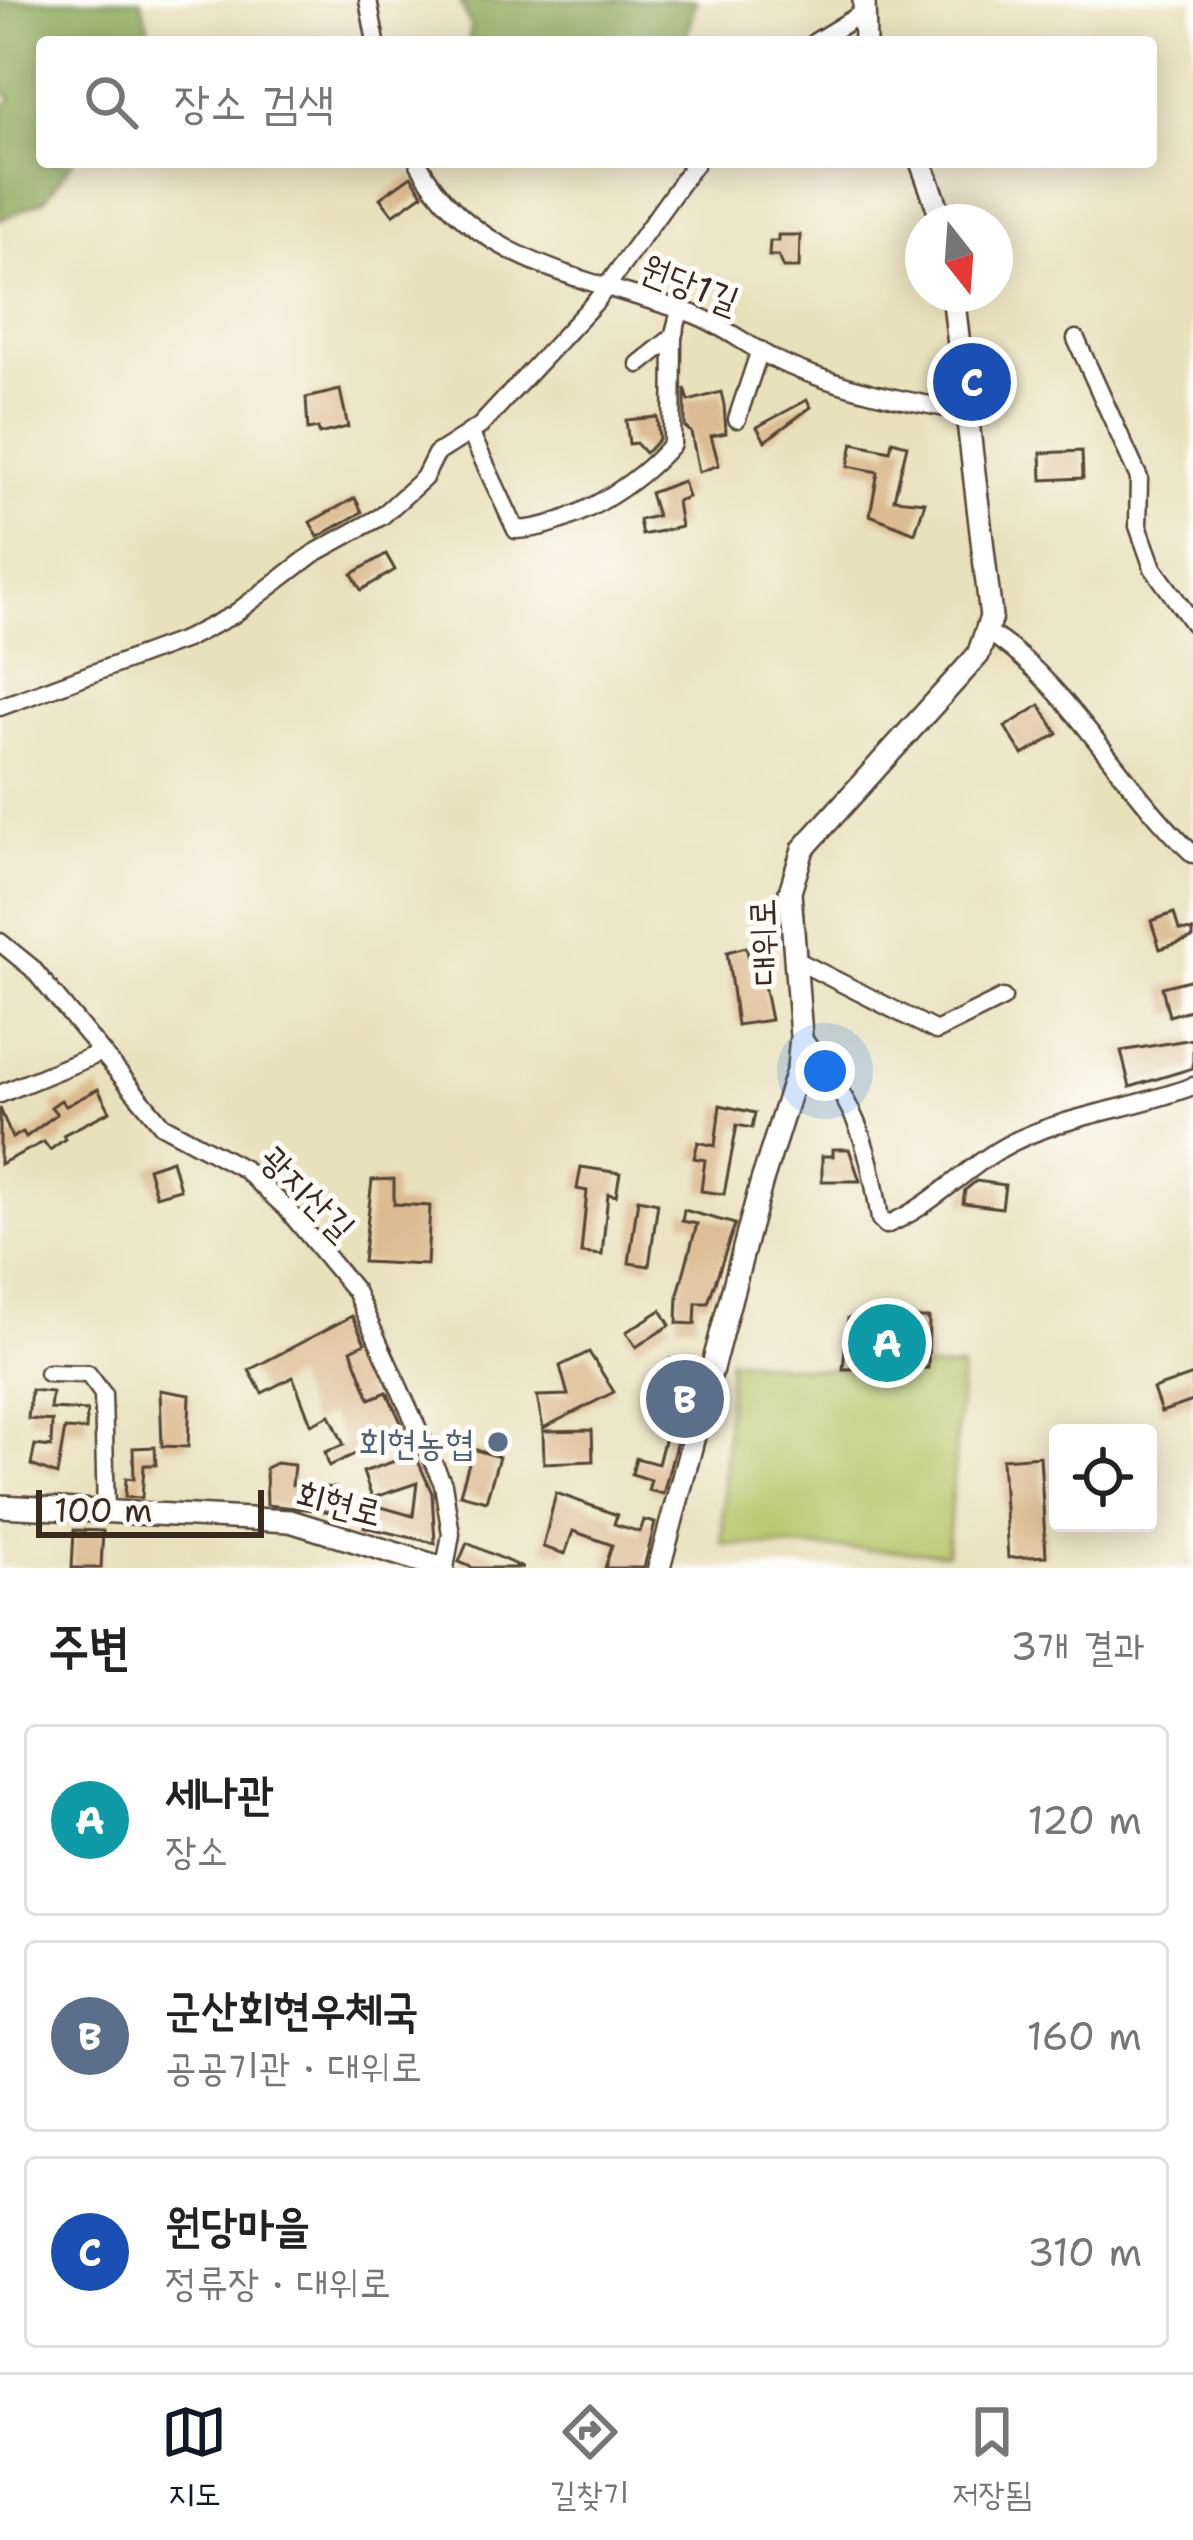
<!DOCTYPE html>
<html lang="ko">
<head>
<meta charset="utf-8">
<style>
  :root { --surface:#fff; --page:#f6f6f6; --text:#222; --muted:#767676; --line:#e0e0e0; --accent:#111827 }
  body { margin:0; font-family:"Shantell Sans","Poor Story",sans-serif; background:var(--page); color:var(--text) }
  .controls { position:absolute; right:36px; bottom:36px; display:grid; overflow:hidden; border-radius:12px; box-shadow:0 6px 30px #0003 }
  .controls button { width:108px; height:108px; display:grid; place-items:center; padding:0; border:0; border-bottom:3px solid var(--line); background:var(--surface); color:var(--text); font:60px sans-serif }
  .compass { position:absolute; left:905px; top:204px; width:108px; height:108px; border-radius:50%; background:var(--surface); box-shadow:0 6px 30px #0003; rotate:163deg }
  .scale { position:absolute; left:36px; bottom:30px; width:228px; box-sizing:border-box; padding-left:12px; border:6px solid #3b2a1e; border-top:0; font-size:33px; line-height:42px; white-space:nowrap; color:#3b2a1e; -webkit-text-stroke:9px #fdfcf7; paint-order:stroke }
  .you { position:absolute; left:825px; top:1071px; width:42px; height:42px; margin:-30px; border:9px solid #fff; border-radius:50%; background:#1a73e8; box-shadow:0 0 0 18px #1a73e833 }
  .badge { display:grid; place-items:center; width:78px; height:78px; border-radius:50%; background:var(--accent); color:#fff; font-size:39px; font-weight:700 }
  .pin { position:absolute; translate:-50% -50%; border:6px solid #fff; box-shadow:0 3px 12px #0006 }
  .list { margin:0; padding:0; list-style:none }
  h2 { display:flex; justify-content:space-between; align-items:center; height:156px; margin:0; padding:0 48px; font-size:51px }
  h2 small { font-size:39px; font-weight:400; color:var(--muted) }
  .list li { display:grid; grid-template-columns:78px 1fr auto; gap:36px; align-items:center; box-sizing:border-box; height:192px; margin:0 24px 24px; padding:0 24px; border:3px solid var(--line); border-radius:12px }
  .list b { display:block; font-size:45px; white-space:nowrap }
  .list p { margin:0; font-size:39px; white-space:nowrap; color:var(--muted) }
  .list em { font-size:39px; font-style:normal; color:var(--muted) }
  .icon { flex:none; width:66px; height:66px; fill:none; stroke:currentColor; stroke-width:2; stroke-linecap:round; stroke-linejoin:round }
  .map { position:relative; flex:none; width:1193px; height:1568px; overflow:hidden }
  .search { position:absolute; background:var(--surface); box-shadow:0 6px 30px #0003; left:36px; right:36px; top:36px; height:132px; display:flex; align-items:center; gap:30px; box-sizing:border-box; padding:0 42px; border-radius:12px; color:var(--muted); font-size:45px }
  .sheet { height:804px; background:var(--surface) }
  nav { display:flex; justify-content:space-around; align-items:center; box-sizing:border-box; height:168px; border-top:3px solid var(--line); background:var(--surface); font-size:33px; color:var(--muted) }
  nav a { display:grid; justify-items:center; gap:6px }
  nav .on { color:var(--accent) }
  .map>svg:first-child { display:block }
  .green { fill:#b5c568; stroke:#787843; stroke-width:3 }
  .forest { fill:#90aa5c; stroke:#666a3d; stroke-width:3 }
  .building { fill:#dcbb92 }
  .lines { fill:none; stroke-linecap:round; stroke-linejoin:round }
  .minor-casing { stroke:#554536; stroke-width:21 }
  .tertiary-casing { stroke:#554536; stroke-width:26 }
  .minor { stroke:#fff; stroke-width:16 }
  .tertiary { stroke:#fff; stroke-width:21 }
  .service-dot { fill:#5c6f8a; stroke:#fdfcf7; stroke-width:4.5 }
  .labels { text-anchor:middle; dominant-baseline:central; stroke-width:10; stroke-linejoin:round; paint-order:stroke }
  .street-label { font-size:36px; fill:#3b2a1e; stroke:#fdfcf7 }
  .service-label { font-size:36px; fill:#4e5e75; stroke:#fdfcf7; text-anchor:end }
</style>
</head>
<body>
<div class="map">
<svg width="1193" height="1568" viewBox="0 0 1193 1568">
  <rect width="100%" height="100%" fill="#fdfcf7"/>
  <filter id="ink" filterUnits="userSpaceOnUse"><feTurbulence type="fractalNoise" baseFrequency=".00833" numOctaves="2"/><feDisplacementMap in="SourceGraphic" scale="24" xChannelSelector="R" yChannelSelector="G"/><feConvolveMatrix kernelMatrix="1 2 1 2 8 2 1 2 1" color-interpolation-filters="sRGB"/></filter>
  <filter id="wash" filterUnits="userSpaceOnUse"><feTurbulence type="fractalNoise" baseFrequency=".004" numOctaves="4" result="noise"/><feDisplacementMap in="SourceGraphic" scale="48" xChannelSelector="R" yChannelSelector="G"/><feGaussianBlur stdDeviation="2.7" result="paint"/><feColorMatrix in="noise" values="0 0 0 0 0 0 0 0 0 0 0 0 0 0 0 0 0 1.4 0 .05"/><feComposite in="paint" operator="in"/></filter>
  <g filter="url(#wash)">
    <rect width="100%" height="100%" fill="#e9e0bc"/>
    <path class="green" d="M729,1359l90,10 143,-1 -15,185 -225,-9z"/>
    <g class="forest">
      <path d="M0,0h141l11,42h-110v120h31l-29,38 -44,20v-109l12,-13 -12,-11z"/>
      <path d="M459,0h237l-11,42h-217l3,-15z"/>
    </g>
    <g id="blocks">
      <g class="building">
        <path d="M411,176l12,18 -30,21 -13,-17z"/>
        <path d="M778,235h22l-1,33h-16l-5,-12h-9l1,-15h8z"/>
        <path d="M685,388l4,13 32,-9 3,13 2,28 -15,3 8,29 -20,7 -8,-40 -6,-5z"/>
        <path d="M340,390l8,37 -29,7 -1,-6 -10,2 -2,-32z"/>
        <path d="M807,400l4,7 -46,34 -8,-14z"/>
        <path d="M657,417l2,22 -10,11 -4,3 -9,-10 -7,1 -3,-24z"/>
        <path d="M892,441l15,4 -13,54 31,3 -10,31 -45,-18 8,-43 -30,-6 5,-23 37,8z"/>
        <path d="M1082,451l1,27 -41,2 -1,-27z"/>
        <path d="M683,481l5,16 -11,4 4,26 -39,8 -3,-15 18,-4 -7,-23z"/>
        <path d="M355,498l7,14 -44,25 -8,-15z"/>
        <path d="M386,554l9,16 -34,20 -9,-16z"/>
        <path d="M1040,705l18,29 -35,21 -18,-28z"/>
        <path d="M1174,913l5,17 14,1v7l-33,11 -9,-28z"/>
        <path d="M746,947l9,35 8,-2 8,40 -34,5 -10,-73z"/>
        <path d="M1193,979v30l-24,7 -7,-29z"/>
        <path d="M1193,1039v29l-63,19 -9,-36z"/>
        <path d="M98,1089l12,22 -47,24 2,4 -15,11 -6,-8 -44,22v-56l12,30 11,-6 3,5 31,-23 -6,-7 10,-7 5,6z"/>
        <path d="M720,1105l35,8 -3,15 -15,-3 -13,69 -23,-3 4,-31 -11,-2 4,-16 17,4z"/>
        <path d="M833,1149h16l11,32h-38v-25h11z"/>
        <path d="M172,1160l8,29 -24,7 -8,-28z"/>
        <path d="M581,1167l39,6 -4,23 -8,-2 -6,61 -21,-2 6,-62 -10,-2z"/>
        <path d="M394,1179v25l36,2 -3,59 -64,-3 9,-82z"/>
        <path d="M976,1181l29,4 -3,23 -39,-5 2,-13z"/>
        <path d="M638,1199l20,4 -9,63 -20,-3z"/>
        <path d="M684,1210l51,14 -27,79h-12l-1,21 -18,-1 1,-29 19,-70 -15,-3z"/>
        <path d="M661,1310l9,15 -34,22 -10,-15z"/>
        <path d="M352,1316l13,27 -14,7 19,49 17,-7 18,39 -76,35 -4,-14 19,-7 -14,-30 -19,9 -18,-47 -31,16 -13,-23z"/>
        <path d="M848,1318h81l-1,50 -85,1z"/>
        <path d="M589,1352l25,40 -71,36 -6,-32 31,-1 -8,-29z"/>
        <path d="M670,1359l27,8 -8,31 -29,-9z"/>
        <path d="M1193,1375v26l-32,11 -8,-23z"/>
        <path d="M31,1390l21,2 -2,17 37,2 -1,19 -21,-1 -8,46 -26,-10 4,-20 16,2 1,-26 -24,-2z"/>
        <path d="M160,1390l30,5 -2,52 -26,-1z"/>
        <path d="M669,1422l12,4 -18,68 -15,-4 3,-10 -19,-6 4,-16 22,6z"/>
        <path d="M592,1430l1,31 -49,2 -1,-32z"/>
        <path d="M155,1447l1,18h-12l-2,33 -17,-1 1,-19 8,1 -1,-31z"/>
        <path d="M473,1449l26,8 -13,44 -26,-7z"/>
        <path d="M415,1454l17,39 3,50 -71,-16 7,-23 42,12 4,-33 -45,15 -9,-26z"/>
        <path d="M1040,1456l6,100 -38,2 -6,-99z"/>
        <path d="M276,1463l18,2 -2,20 43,3 -2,24 -66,-7 -1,-37z"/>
        <path d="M556,1493l61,22 -3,9 26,8 4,-12 11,3 -11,45h-39l7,-23 -39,-14 -8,23 -22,-7z"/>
        <path d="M74,1530l29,1 -2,37h-29z"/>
        <path d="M467,1543l56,25h-50l-14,-6z"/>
      </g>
    </g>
  </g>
  <g filter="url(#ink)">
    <use href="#blocks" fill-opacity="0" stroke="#554536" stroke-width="3"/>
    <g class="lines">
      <defs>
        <g id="minor">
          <path d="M368,0l8,42"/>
          <path d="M815,42l49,-30"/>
          <path d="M418,162c54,103 176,117 275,152 32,12 58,35 89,49 60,26 122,38 187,49"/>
          <path d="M1076,339l63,139 -1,48 15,42 40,55"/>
          <path d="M639,364l34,-27 7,-26"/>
          <path d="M737,419l23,-69"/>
          <path d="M470,432l46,98c54,-2 122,-46 156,-86l1,-107"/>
          <path d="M986,631c82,50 134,156 207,223"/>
          <path d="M0,707l186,-68 47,-24 80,-61 69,-38 42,-38 12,-24 44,-28 117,-126 99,-138"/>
          <path d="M0,942l32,26 130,157 82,44 42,39 69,83 88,193 8,50 -6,34"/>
          <path d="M794,959l142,72 67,-33"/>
          <path d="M801,1036c54,71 65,94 79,183l6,6c48,-19 81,-60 127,-83 57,-28 121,-33 180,-56"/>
          <path d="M0,1094l100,-41"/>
          <path d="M48,1373l40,1 15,20 3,119"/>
        </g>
        <g id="tertiary">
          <path d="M864,0l1,42"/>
          <path d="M921,162l22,60"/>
          <path d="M0,1506l290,15 153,47"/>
          <path d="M659,1568l102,-384 37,-116 3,-32 -11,-144 13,-43 175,-194 13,-38 -38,-323"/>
        </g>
      </defs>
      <use href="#minor" class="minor-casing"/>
      <use href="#tertiary" class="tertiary-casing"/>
      <use href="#minor" class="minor"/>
      <use href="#tertiary" class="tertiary"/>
    </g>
  </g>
  <circle class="service-dot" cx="498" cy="1442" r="12"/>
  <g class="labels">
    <g class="street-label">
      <text transform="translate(690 284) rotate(21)">원당1길</text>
      <text transform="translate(763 942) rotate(-92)">대위로</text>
      <text transform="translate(308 1193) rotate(45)">광지산길</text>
      <text transform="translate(339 1503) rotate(14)">회현로</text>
    </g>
    <g class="service-label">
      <text x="474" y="1442">회현농협</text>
    </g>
  </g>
</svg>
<div class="controls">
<button><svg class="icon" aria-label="locate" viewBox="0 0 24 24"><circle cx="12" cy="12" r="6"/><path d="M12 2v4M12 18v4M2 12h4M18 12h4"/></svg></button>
</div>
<svg class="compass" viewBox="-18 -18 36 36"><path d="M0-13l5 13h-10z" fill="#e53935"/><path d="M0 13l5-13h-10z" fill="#767676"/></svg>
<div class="scale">100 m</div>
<div class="you"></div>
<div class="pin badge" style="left:887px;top:1343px;background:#0f9aa8">A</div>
<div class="pin badge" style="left:685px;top:1399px;background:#5c6f8a">B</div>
<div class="pin badge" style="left:972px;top:382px;background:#1a4fb4">C</div>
<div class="search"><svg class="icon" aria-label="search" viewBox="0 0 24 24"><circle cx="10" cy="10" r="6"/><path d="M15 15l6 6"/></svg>장소 검색</div>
</div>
<section class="sheet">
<h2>주변<small>3개 결과</small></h2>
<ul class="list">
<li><span class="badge" style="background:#0f9aa8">A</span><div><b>세나관</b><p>장소</p></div><em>120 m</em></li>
<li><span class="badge" style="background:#5c6f8a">B</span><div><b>군산회현우체국</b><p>공공기관 · 대위로</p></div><em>160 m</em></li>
<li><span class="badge" style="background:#1a4fb4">C</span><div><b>원당마을</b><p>정류장 · 대위로</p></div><em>310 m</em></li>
</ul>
</section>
<nav>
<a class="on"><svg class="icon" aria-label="map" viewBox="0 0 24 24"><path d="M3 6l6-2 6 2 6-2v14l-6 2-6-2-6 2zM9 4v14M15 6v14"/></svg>지도</a>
<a><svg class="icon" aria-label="directions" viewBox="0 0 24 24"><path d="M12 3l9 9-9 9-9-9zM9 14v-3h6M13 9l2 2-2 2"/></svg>길찾기</a>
<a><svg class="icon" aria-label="saved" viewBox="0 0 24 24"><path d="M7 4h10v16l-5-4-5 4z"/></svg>저장됨</a>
</nav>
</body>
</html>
